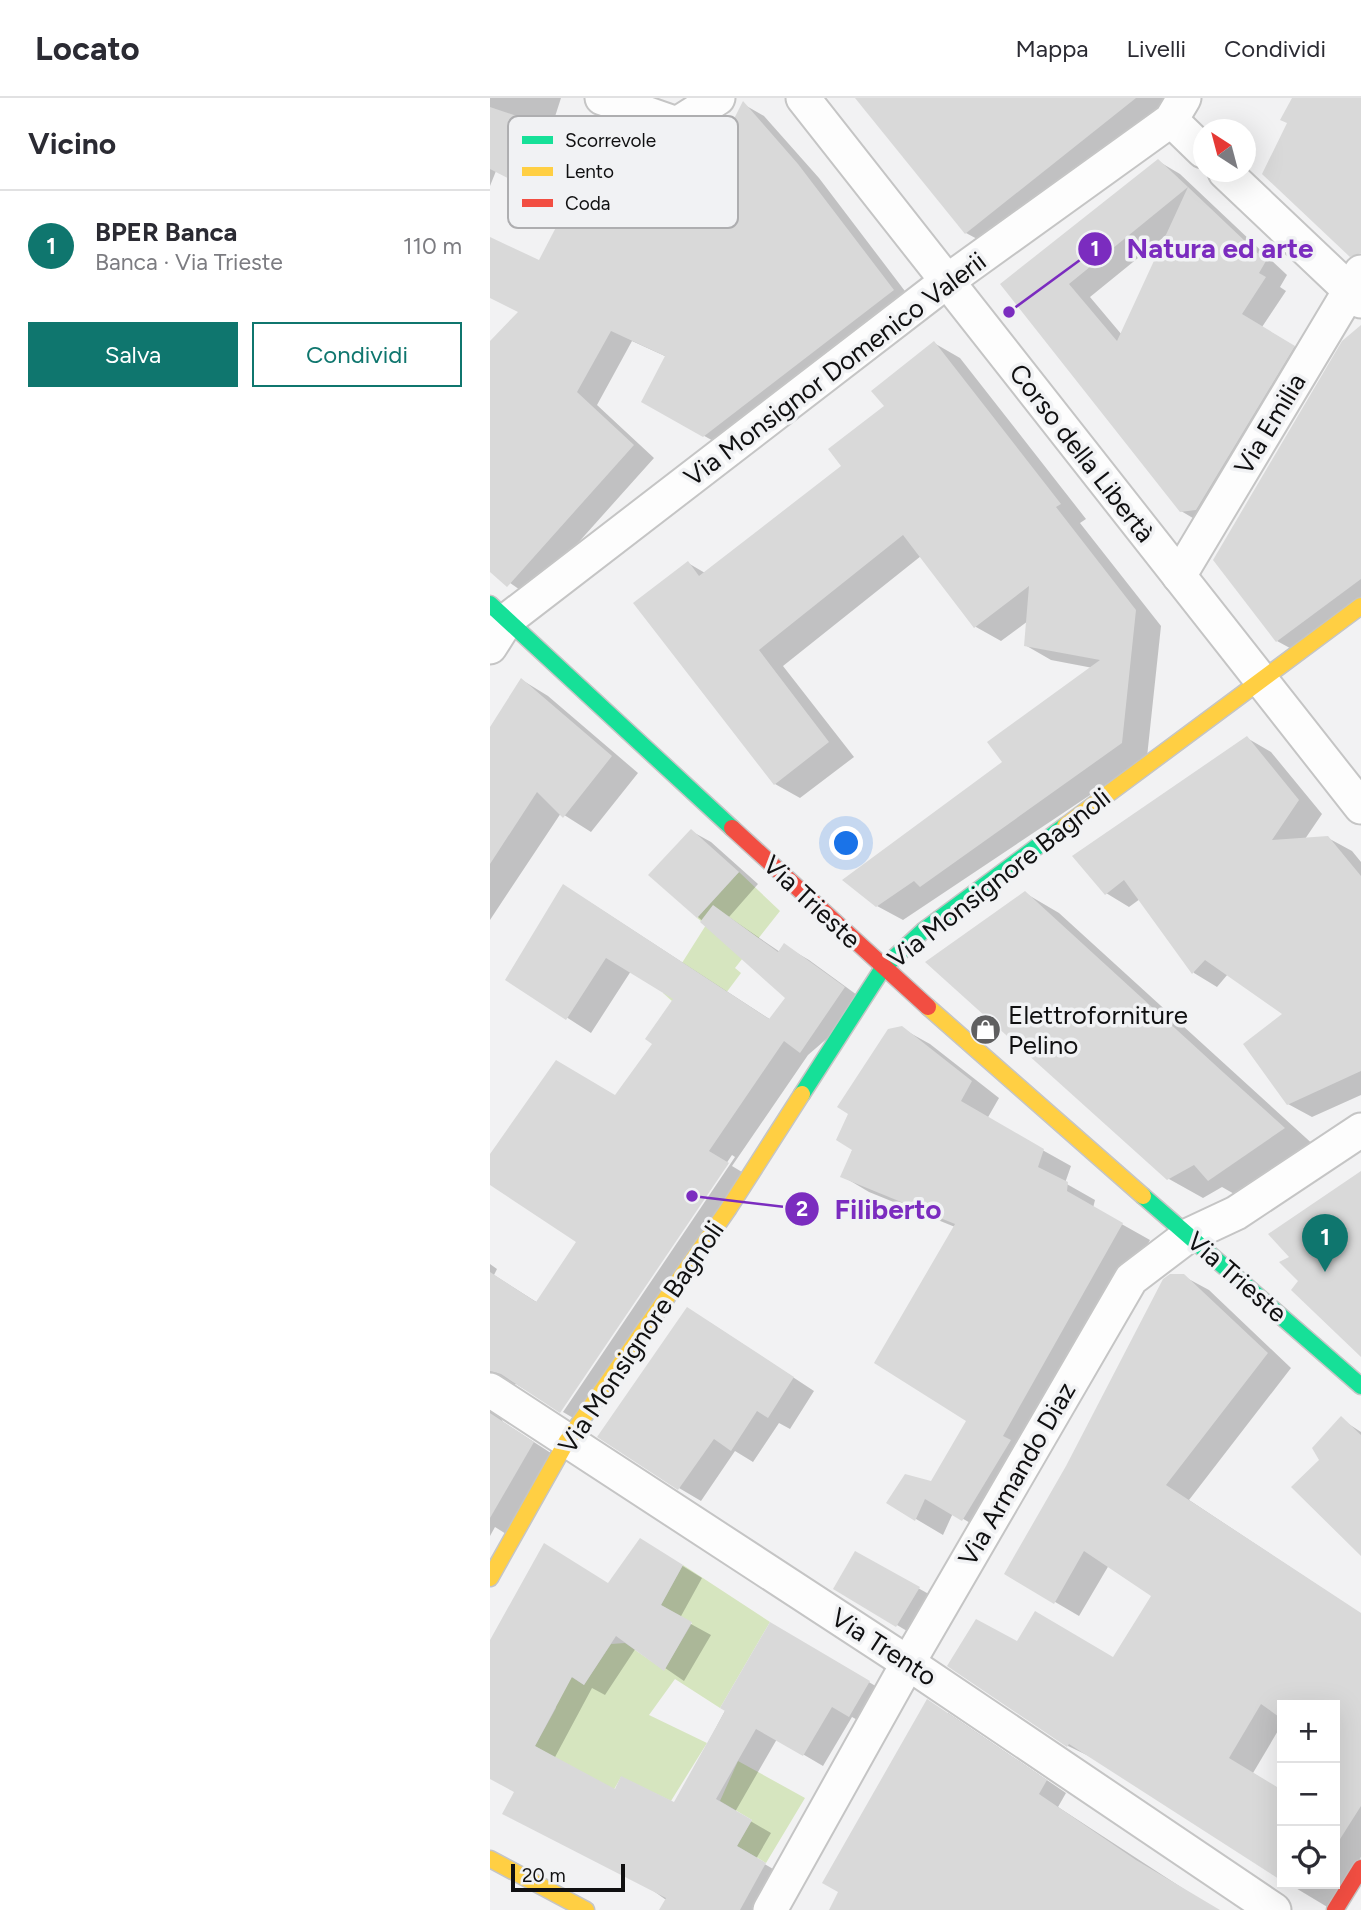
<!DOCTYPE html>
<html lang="it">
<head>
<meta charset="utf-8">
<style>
  :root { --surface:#fff; --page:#f7f7f7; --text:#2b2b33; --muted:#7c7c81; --line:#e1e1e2; --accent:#0f766e }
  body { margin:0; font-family:Figtree,sans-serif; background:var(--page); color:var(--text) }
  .controls { position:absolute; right:21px; bottom:21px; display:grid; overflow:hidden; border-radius:0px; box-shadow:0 7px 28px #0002 }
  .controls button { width:63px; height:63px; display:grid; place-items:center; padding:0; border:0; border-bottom:2px solid var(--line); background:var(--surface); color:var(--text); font:35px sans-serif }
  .compass { position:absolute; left:703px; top:21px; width:63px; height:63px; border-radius:50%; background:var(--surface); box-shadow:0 7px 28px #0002; rotate:324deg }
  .scale { position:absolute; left:21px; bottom:18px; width:114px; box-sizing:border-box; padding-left:7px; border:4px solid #101011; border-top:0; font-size:19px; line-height:24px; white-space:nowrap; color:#101011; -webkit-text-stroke:5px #f1f2f4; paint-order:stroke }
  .you { position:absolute; left:357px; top:746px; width:24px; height:24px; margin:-18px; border:5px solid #fff; border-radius:50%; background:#1a73e8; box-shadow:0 0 0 10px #1a73e833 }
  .badge { display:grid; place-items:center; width:46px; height:46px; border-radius:50%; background:var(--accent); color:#fff; font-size:23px; font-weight:700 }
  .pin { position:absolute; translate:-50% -58px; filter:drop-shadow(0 2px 4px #0008) }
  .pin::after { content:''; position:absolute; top:37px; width:24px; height:21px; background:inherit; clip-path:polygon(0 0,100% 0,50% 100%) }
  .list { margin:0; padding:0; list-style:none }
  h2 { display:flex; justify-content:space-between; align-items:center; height:91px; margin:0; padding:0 28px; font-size:30px }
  h2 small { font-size:23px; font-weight:400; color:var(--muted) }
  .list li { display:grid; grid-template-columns:46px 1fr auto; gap:21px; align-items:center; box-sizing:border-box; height:112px; padding:0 28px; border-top:2px solid var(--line) }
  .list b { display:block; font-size:26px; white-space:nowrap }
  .list p { margin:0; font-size:23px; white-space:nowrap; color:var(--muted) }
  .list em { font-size:23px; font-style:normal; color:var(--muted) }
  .actions { display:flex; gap:14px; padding:21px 28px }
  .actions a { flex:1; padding:16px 0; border:2px solid var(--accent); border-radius:0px; text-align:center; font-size:24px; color:var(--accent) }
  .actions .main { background:var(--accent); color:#fff }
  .icon { flex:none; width:38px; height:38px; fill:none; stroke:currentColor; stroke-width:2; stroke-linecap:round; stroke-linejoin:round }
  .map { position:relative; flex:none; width:871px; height:1812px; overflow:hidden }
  header { display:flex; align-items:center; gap:42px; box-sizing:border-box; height:98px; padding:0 35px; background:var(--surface); border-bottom:2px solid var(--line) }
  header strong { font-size:33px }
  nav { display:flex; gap:38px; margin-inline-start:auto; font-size:24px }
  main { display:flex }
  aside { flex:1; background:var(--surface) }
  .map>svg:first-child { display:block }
  .green { fill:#d6e5bf }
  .shadow { fill:#0003; fill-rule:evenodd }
  .building { fill:#d9d9d9 }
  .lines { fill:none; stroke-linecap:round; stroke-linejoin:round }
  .street-casing { stroke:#c5c5c5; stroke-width:37 }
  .fast-casing { stroke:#c5c5c5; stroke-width:19 }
  .slow-casing { stroke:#c5c5c5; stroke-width:19 }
  .jam-casing { stroke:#c5c5c5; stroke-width:19 }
  .street { stroke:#fdfdfd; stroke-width:33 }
  .fast { stroke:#16e098; stroke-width:16 }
  .slow { stroke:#ffcf43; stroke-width:16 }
  .jam { stroke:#f24e42; stroke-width:16 }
  .labels { text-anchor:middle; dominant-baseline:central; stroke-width:7; stroke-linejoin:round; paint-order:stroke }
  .street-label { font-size:26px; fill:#101011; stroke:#f1f2f4 }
  .poi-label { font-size:26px; fill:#101011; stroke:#f1f2f4; text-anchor:start }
  .key { fill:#f1f2f4; stroke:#aeaeb0; stroke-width:2 }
  .key-label { font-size:19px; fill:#101011 }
  .leader { fill:none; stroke:#7b2cbf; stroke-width:2.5 }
  .callout-dot { fill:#7b2cbf; stroke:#f1f2f4; stroke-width:2.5 }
  .mark-label { font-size:21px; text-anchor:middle; font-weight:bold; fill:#fff }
  .callout-label { font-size:28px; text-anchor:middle; font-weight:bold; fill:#7b2cbf; stroke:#f1f2f4; stroke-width:7; stroke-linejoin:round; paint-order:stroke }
</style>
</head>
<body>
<header>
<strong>Locato</strong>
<nav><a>Mappa</a><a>Livelli</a><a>Condividi</a></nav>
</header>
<main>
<aside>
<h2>Vicino<small></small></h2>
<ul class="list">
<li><span class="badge">1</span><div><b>BPER Banca</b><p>Banca · Via Trieste</p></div><em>110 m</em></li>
</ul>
<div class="actions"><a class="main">Salva</a><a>Condividi</a></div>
</aside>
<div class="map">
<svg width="871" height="1812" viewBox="0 0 871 1812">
  <rect width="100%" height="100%" fill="#f2f2f3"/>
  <g class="green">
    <path d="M249,774l41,39 -45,57 6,5 -24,32 -45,-4 -9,-8 43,-68 -9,-7z"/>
    <path d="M193,1467l87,57 -50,86 -45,-29 -26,36 58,28 -36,58 -50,-24 -9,16 -77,-47 21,-38 -14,-50 42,27 27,-41 14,-1 39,27 28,-47 -31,-18z"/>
    <path d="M248,1663l67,37 -39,65 -29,-17 15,-26 -32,-19z"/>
  </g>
  <g class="shadow">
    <path d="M0,0h71l-10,31 40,14 21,12 -8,19 82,44 57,-114 21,12 55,62 95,125 -188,145 -83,-46 24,-45 -35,-16 -35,64 57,53 -120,134h-11l-33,-23v-225l30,-32 -30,-15v-42l49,7 28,-54 -71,-37 -6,15z"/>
    <path d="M368,0h321l-187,149 -26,-14z"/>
    <path d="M668,63l22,13 107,101 -7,12 6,4 -24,36 53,32 -112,165 -22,-13 -179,-227zM680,134l-48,103 -32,-38z"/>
    <path d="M871,229v279l-62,47 -22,-12z"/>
    <path d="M444,245l26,15 126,161 -6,4 81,103 -14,131 -244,163 -26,-14 216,-238 -42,-8 -26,-15 3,-24 -27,20 -25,-14 -55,-71 -138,110 71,91 -54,41 -25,-14 -87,-221 17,10 138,-107z"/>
    <path d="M32,582l26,16 90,77 -47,59 -30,-19 -71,107v-190z"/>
    <path d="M757,640l24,14 51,62 -17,25 23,-1 24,13 9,11v233l-49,22 -24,-13 -3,-90 -57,-40 -11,13 -23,-14 -54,-74 -11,8 -23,-14z"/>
    <path d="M201,733l20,11 47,42 -29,33 51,35 5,-6 24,14 59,43 -60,52 -76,111 20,12 -167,247 -22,-13 172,-255 -3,-2 -172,255 -44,-26 -18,8 -4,12 9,18 54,35 -46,80 -16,-10 -5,9v-272l7,5 -3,6 44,28 40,-61 -88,-59v-26l125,-60 39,-54 22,-44 -45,-28 -40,62 -84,-54 81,-78 183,119 17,-22 -90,-81z"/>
    <path d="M535,795l34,20 258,235 -74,51 -21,-12 -19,11 -34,-19z"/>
    <path d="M411,930l29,16 69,54 -12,21 84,47 -6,17 30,17 -2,8 57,32 -120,213 -39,82 -38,-22 -10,22 -54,-32 42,-20 37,-63 -13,-193 -86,-35 -27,-16z"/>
    <path d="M693,1178l26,14 82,78 -102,132 172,114v243l-32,51 -40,-24h46v-179h-53v19l-29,49 29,18v88l-189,-121 -25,-12 -50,-102 96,15 39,-64 -44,-30 -30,51 -73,-43z"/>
    <path d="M219,1224l105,69 -24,38 -11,-6 -26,39 -18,-11 -34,50 -22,-13z"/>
    <path d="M851,1321l20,13v120z"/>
    <path d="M170,1454l42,26 -22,40 31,17 -27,46 -48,-33 -31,47 -13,-7 -38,71 61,33 60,13 96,-181 118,70 -19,33 -18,-10 -29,49 -46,-27 -42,73 36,21 -15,26 29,17 -19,34h-86l-164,-118 -26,-14v-137l119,-57z"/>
    <path d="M366,1455l78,44 -22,37 -77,-46z"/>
    <path d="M458,1615l118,80 -8,14 158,103h-385z"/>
  </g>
  <g class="building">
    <path d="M365,0h281l-171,136z"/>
    <path d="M802,0h69v155l-11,4 -88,-83 25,-51 -7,-3z"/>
    <path d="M253,3l55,63 96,126 -191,147 -62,-35 24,-46 -54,-25 -34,61 57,53 -127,142 -17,-15v-231l28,-29 -28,-14v-61l49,23 27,-52 -76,-39v-62l102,34 -9,20 102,55z"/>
    <path d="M668,61l30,28 -119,97 48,57 71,-154 78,74 -7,12 7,4 -24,37 53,32 -99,164 -16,2 -180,-228z"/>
    <path d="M871,227v254l-85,63 -63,-82 129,-219z"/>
    <path d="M444,243l127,163 -5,3 80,103 -14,133 -202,144 -6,-6 -38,26 -34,-27 160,-118 -15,-20 113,-82 -76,-14 5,-60 -55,42 -71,-93 -144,115 70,92 -55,43 -141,-182 55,-42 11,15 142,-110 -13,-17 56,-43 -13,-15z"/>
    <path d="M31,580l91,78 -49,62 -26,-26 -47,72v-137z"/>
    <path d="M757,638l52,64 -27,40 56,-4 33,40v195l-74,34 -44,-61 39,-30 -77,-54 -13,14 -68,-94 -19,15 -33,-39z"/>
    <path d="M201,731l48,43 -42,46 -49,-43z"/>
    <path d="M73,786l206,135 16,-21 -85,-76 13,-17 65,47 6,-9 61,44 -45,66 -16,-12 -75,110 20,12 -169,250 -59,-39 -11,-3v-99l46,30 40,-60 -86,-57v-31l66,-94 59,35 37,-51 -7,-5 28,-40 -67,-41 -40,62 -61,-40z"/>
    <path d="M535,793l199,182 61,55 -77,53 -14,-16 -27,15 -242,-218z"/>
    <path d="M412,928l70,55 -11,20 83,48 -6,18 30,15 -1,9 56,32 -120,213 8,4 -49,81 -37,-22 -10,22 -29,-18 19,-29 26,7 35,-60 -92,-58 81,-139 -115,-47 12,-27 -16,-10 12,-26 -11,-7 51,-78z"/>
    <path d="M871,1073v186l-70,-67 7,-9 -19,-19 10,-5 -21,-23z"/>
    <path d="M680,1176h14l84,79 -102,132 195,128v193l-26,41v-142h-53v14l-21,-15 -32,54 53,32v91l-213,-137 -2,3 -120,-81 29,-47 41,22 18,-30 78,46 38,-61 -67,-45 -30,53 -50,-30 62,-108 97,-187z"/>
    <path d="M197,1209l107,70 -26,41 -11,-7 -26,40 -17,-12 -36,51 -81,-53z"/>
    <path d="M0,1315l44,29 -44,76z"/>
    <path d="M851,1318l20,19v121l-70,-69 28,-27 -7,-12z"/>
    <path d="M150,1440l43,27 -22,40 31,17 -28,49 -48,-35 -32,49 -12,-8 -37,69 80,43 6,-13 53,26 51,-91 -5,-3 50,-86 100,59 -21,36 -17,-10 -29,49 -47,-27 -40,70 36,21 -15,26 29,17 -26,47h-81l7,-12 -164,-84 12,-22 -24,-13v-139l54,-97 64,40z"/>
    <path d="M365,1453l65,36 -24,40 -63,-38z"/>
    <path d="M437,1601l120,81 -8,14 97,66 84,50h-391l9,-18 -16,-9z"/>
  </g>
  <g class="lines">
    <defs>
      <g id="street">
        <path d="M112,0l75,26 41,-26"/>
        <path d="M313,0l558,709"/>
        <path d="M681,22l32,31"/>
        <path d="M735,74l136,129"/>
        <path d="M689,478l182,-304"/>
        <path d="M0,549l17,-27 439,-338 225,-162 13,-22"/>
        <path d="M0,1292l418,273 366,247"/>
        <path d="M280,1812l138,-247 223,-384 58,-44 47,-22 125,-83"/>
      </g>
      <g id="fast">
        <path d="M0,506l242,224"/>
        <path d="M312,996l81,-126 40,-37 142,-105"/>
        <path d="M653,1098l218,190"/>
      </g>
      <g id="slow">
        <path d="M575,728l296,-220"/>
        <path d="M438,909l215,189"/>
        <path d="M0,1480l77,-137 162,-233 73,-114"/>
        <path d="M0,1761l96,51"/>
      </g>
      <g id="jam">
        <path d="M242,730l196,179"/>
        <path d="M845,1812l26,-42"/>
      </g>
    </defs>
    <use href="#street" class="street-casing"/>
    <use href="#fast" class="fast-casing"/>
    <use href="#slow" class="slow-casing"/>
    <use href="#jam" class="jam-casing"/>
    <use href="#street" class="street"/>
    <use href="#fast" class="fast"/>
    <use href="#slow" class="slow"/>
    <use href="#jam" class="jam"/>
  </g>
  <defs>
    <symbol id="shop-disc" viewBox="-11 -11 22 22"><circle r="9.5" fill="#5f5f60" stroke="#f1f2f4"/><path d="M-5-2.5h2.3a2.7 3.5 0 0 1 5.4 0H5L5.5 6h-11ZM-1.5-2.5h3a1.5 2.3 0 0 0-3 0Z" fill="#fff"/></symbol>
  </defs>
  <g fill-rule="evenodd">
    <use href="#shop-disc" x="478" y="914" width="35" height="35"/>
  </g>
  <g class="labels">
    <g class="street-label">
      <text transform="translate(345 271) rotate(-37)">Via Monsignor Domenico Valerii</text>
      <text transform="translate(780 326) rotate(-59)">Via Emilia</text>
      <text transform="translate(592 355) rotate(52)">Corso della Libertà</text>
      <text transform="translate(509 780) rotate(-38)">Via Monsignore Bagnoli</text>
      <text transform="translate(322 804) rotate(43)">Via Trieste</text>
      <text transform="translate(747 1179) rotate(41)">Via Trieste</text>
      <text transform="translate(151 1239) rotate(-56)">Via Monsignore Bagnoli</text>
      <text transform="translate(527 1376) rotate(-60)">Via Armando Diaz</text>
      <text transform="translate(394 1549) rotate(33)">Via Trento</text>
    </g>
    <g class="poi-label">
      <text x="518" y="917">Elettroforniture<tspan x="518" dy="30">Pelino</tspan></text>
    </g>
  </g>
  <rect x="18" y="18" width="230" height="112" rx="10" class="key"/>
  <rect x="32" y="38" width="31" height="8" fill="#16e098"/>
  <rect x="32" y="69" width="31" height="9" fill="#ffcf43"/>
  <rect x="32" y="101" width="31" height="8" fill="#f24e42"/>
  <g class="key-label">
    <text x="75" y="49">Scorrevole</text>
    <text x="75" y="80">Lento</text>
    <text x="75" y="112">Coda</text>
  </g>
  <path class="leader" d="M519 214L605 151M202 1098L312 1111"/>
  <g class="callout-dot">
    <circle cx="519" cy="214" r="7"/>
    <circle cx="202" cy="1098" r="7"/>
    <circle cx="605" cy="151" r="18"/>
    <circle cx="312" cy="1111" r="18"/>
  </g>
  <g class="mark-label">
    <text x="605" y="158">1</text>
    <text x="312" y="1118">2</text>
  </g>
  <g class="callout-label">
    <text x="730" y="160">Natura ed arte</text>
    <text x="398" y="1121">Filiberto</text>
  </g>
</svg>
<div class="controls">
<button>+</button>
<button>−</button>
<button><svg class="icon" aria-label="locate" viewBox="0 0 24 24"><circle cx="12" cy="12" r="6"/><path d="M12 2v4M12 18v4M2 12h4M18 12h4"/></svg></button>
</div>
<svg class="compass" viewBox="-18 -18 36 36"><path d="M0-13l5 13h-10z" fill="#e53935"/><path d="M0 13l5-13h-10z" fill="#7c7c81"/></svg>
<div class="scale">20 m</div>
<div class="you"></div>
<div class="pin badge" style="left:835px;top:1174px">1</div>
</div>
</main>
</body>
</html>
